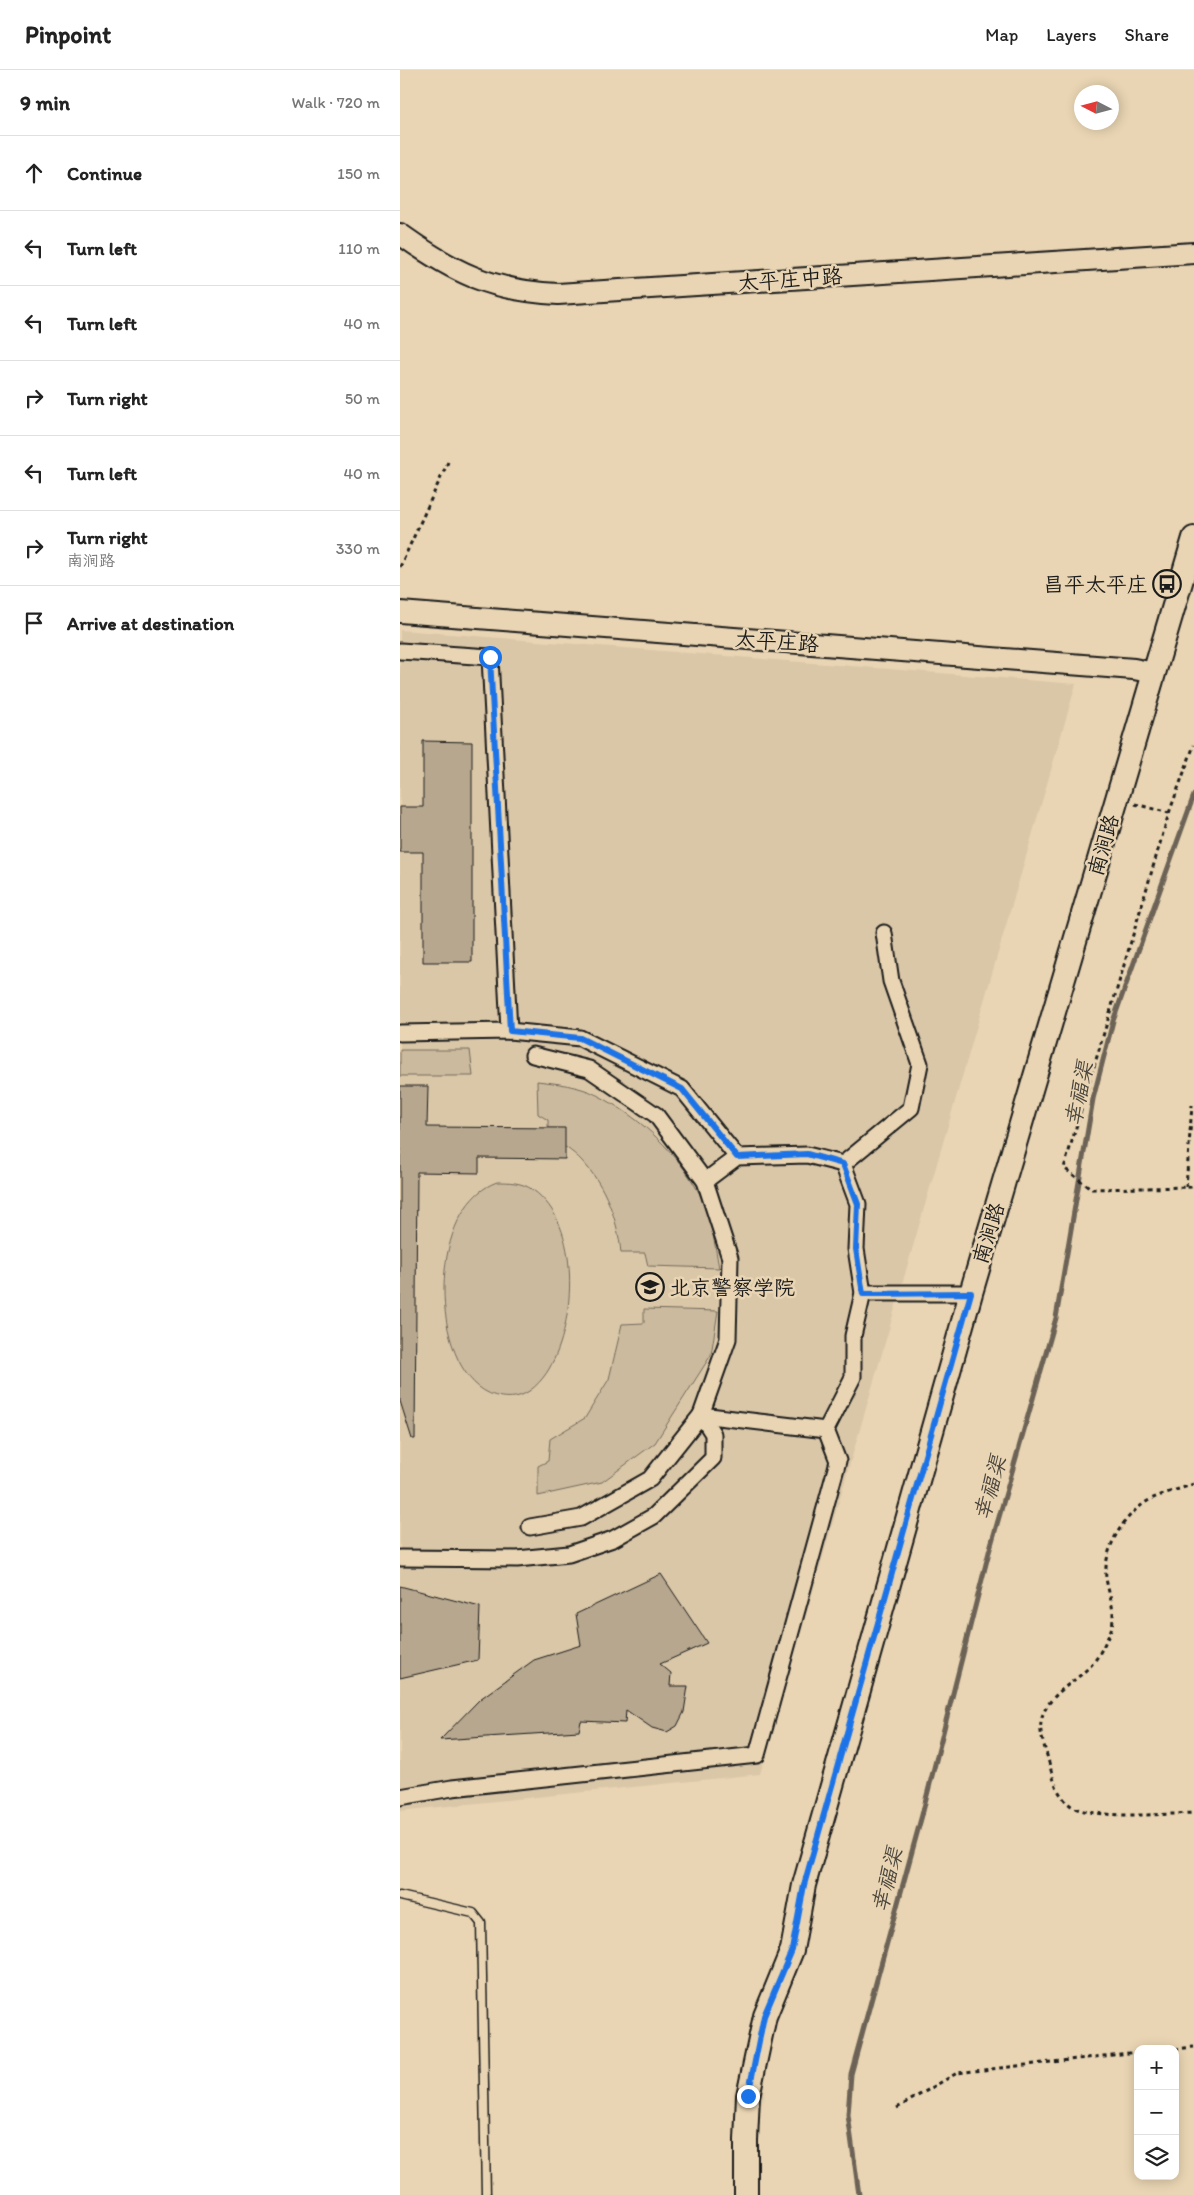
<!DOCTYPE html>
<html lang="en">
<head>
<meta charset="utf-8">
<style>
  :root { --surface:#fff; --page:#f2f2f2; --text:#222; --muted:#767676; --line:#e0e0e0 }
  body { margin:0; font-family:Itim,"LXGW WenKai TC",sans-serif; background:var(--page); color:var(--text) }
  .controls { position:absolute; right:15px; bottom:15px; display:grid; overflow:hidden; border-radius:10px; box-shadow:0 2px 12px #0003 }
  .controls button { width:45px; height:45px; display:grid; place-items:center; padding:0; border:0; border-bottom:1px solid var(--line); background:var(--surface); color:var(--text); font:25px sans-serif }
  .compass { position:absolute; left:674px; top:15px; width:45px; height:45px; border-radius:50%; background:var(--surface); box-shadow:0 2px 12px #0003; rotate:276deg }
  .stop { position:absolute; width:15px; height:15px; margin:-11px; border:4px solid #1a73e8; border-radius:50%; background:#fff }
  .stop.end { background:#1a73e8; border-color:#fff; box-shadow:0 1px 5px #0008 }
  .list { margin:0; padding:0; list-style:none }
  h2 { display:flex; justify-content:space-between; align-items:center; height:65px; margin:0; padding:0 20px; font-size:21px }
  h2 small { font-size:16px; font-weight:400; color:var(--muted) }
  .list li { display:grid; grid-template-columns:32px 1fr auto; gap:15px; align-items:center; box-sizing:border-box; height:75px; padding:0 20px; border-top:1px solid var(--line) }
  .list b { display:block; font-size:19px; white-space:nowrap }
  .list p { margin:0; font-size:16px; white-space:nowrap; color:var(--muted) }
  .list em { font-size:16px; font-style:normal; color:var(--muted) }
  .icon { flex:none; width:28px; height:28px; fill:none; stroke:currentColor; stroke-width:2; stroke-linecap:round; stroke-linejoin:round }
  .map { position:relative; flex:none; width:794px; height:2125px; overflow:hidden }
  header { display:flex; align-items:center; gap:30px; box-sizing:border-box; height:70px; padding:0 25px; background:var(--surface); border-bottom:1px solid var(--line) }
  header strong { font-size:24px }
  nav { display:flex; gap:28px; margin-inline-start:auto; font-size:18px }
  main { display:flex }
  aside { flex:1; background:var(--surface) }
  .map>svg:first-child { display:block }
  .built { fill:#dac7a8 }
  .green { fill:#cbba9d; stroke:#746b5c }
  .lines { fill:none; stroke-linecap:round; stroke-linejoin:round }
  .stream { stroke:#6c6357; stroke-width:5 }
  .building { fill:#b6a78e; stroke:#1c1c1c }
  .service-casing { stroke:#1c1c1c; stroke-width:11 }
  .minor-casing { stroke:#1c1c1c; stroke-width:19 }
  .tertiary-casing { stroke:#1c1c1c; stroke-width:24 }
  .secondary-casing { stroke:#1c1c1c; stroke-width:26 }
  .path { stroke:#1c1c1c; stroke-width:3; stroke-dasharray:4 4; stroke-linecap:butt }
  .service { stroke:#e9d5b3; stroke-width:8 }
  .minor { stroke:#e9d5b3; stroke-width:15 }
  .tertiary { stroke:#e9d5b3; stroke-width:20 }
  .secondary { stroke:#e9d5b3; stroke-width:22 }
  .route { stroke:#1a73e8; stroke-width:6 }
  .labels { text-anchor:middle; dominant-baseline:central; stroke-width:5; stroke-linejoin:round; paint-order:stroke }
  .street-label { font-size:21px; fill:#1c1c1c; stroke:#e9d5b3 }
  .poi-label { font-size:21px; fill:#1c1c1c; stroke:#e9d5b3; text-anchor:end }
  .water-label { font-size:22px; font-style:italic; fill:#4b463e; stroke:#e9d5b3 }
</style>
</head>
<body>
<header>
<strong>Pinpoint</strong>
<nav><a>Map</a><a>Layers</a><a>Share</a></nav>
</header>
<main>
<aside>
<h2>9 min<small>Walk · 720 m</small></h2>
<ul class="list">
<li><svg class="icon" aria-label="ahead" viewBox="0 0 24 24"><path d="M12 20V5M6 11l6-6 6 6"/></svg><div><b>Continue</b></div><em>150 m</em></li>
<li><svg class="icon" aria-label="left" viewBox="0 0 24 24"><path d="M17 20v-9H6M10 6l-5 5 5 5"/></svg><div><b>Turn left</b></div><em>110 m</em></li>
<li><svg class="icon" aria-label="left" viewBox="0 0 24 24"><path d="M17 20v-9H6M10 6l-5 5 5 5"/></svg><div><b>Turn left</b></div><em>40 m</em></li>
<li><svg class="icon" aria-label="right" viewBox="0 0 24 24"><path d="M7 20v-9h11M14 6l5 5-5 5"/></svg><div><b>Turn right</b></div><em>50 m</em></li>
<li><svg class="icon" aria-label="left" viewBox="0 0 24 24"><path d="M17 20v-9H6M10 6l-5 5 5 5"/></svg><div><b>Turn left</b></div><em>40 m</em></li>
<li><svg class="icon" aria-label="right" viewBox="0 0 24 24"><path d="M7 20v-9h11M14 6l5 5-5 5"/></svg><div><b>Turn right</b><p>南涧路</p></div><em>330 m</em></li>
<li><svg class="icon" aria-label="arrive" viewBox="0 0 24 24"><path d="M6 21V4h12l-3 4 3 4H6"/></svg><div><b>Arrive at destination</b></div></li>
</ul>
</aside>
<div class="map">
<svg width="794" height="2125" viewBox="0 0 794 2125">
  <rect width="100%" height="100%" fill="#e9d5b3"/>
  <filter id="ink" filterUnits="userSpaceOnUse"><feTurbulence type="fractalNoise" baseFrequency=".02" numOctaves="2"/><feDisplacementMap in="SourceGraphic" scale="10" xChannelSelector="R" yChannelSelector="G"/><feConvolveMatrix kernelMatrix="1 2 1 2 8 2 1 2 1" color-interpolation-filters="sRGB"/></filter>
  <g filter="url(#ink)">
    <path class="built" d="M0,560l676,54 -316,1090 -360,37z"/>
    <g class="green">
      <path d="M0,980h70l3,26h-73z"/>
      <path d="M137,1011c18,2 43,5 60,14 39,20 74,51 97,89 16,24 20,56 25,84l-71,-2 -3,-13h-24c-3,-33 -16,-68 -39,-92 -9,-10 -23,-18 -34,-26v-15l-10,-6z"/>
      <path d="M97,1112c12,0 25,0 36,8 49,34 43,133 16,179 -7,12 -20,26 -34,28 -85,11 -97,-187 -18,-215z"/>
      <path d="M244,1239l74,2 -7,44 -56,88 -53,39 -64,14v-30l10,-5 2,-22 35,-21 24,-39 13,-55 22,-1z"/>
    </g>
    <g class="lines">
      <path class="stream" d="M459,2125l-11,-80 3,-41 71,-259 67,-263 67,-234 37,-219 20,-78 81,-226"/>
    </g>
    <g class="building">
      <path d="M23,671l49,1v220h-49v-110h-23v-45h23z"/>
      <path d="M0,1016h28l-1,41 138,1v31l-86,-1v15l-62,-1 -2,267h-3l-12,-38z"/>
      <path d="M261,1504l46,69 -47,21 11,9 -1,13h18l-4,26 -7,14 -10,6 -15,-4 -26,-18 -1,13 -44,-2 -2,10 -139,9 40,-41 54,-39 47,-15 -5,-31z"/>
      <path d="M0,1516l80,21 -2,53 -78,18z"/>
    </g>
    <g class="lines">
      <defs>
        <path id="service" d="M0,1826l73,17 8,10 5,272"/>
        <g id="minor">
          <path d="M0,581l90,6 19,374"/>
          <path d="M0,963l109,-2 71,7 102,51 55,68"/>
          <path d="M443,1094l68,-56 9,-44 -29,-83 -7,-48"/>
          <path d="M463,1223h108"/>
          <path d="M301,1345l125,15 27,-53v-41l10,-43 -7,-44 2,-45 -15,-40 -36,-9 -70,2 -32,24"/>
          <path d="M130,1457l51,-9 69,-39 51,-64 27,-76 2,-81 -25,-77 -49,-66 -67,-46 -56,-14"/>
          <path d="M0,1488l117,1 52,-5 44,-15 41,-23 59,-58v-24l-12,-19"/>
          <path d="M0,1727l52,-9 305,-33 81,-294 -12,-31"/>
        </g>
        <g id="tertiary">
          <path d="M0,164c53,38 91,57 158,60l636,-41"/>
          <path d="M0,542l734,57 20,4"/>
        </g>
        <path id="secondary" d="M346,2125v-55l2,-44 17,-80 27,-66 12,-65 167,-592 223,-755"/>
      </defs>
      <use href="#service" class="service-casing"/>
      <use href="#minor" class="minor-casing"/>
      <use href="#tertiary" class="tertiary-casing"/>
      <use href="#secondary" class="secondary-casing"/>
      <g class="path">
        <path d="M0,497l48,-105"/>
        <path d="M735,734l34,9 -105,355 28,21 102,-2"/>
        <path d="M769,743l25,-68"/>
        <path d="M786,1117l6,-82"/>
        <path d="M794,1414c-14,5 -30,9 -43,15 -26,14 -48,48 -45,79 3,20 13,38 2,59 -4,8 -9,19 -15,26 -16,19 -40,27 -50,51 -6,15 1,30 5,45 5,17 7,34 22,46 18,15 99,9 124,8"/>
        <path d="M775,1979l19,-2"/>
        <path d="M497,2038l60,-35 181,-21"/>
      </g>
      <use href="#service" class="service"/>
      <use href="#minor" class="minor"/>
      <use href="#tertiary" class="tertiary"/>
      <use href="#secondary" class="secondary"/>
    </g>
  </g>
  <g class="lines" filter="url(#ink)">
    <path class="route" d="M90,587l20,374 70,7 102,51 55,68 70,-3 36,10 15,40 -2,45 7,45 108,-1 -167,592 -12,65 -28,66 -16,80"/>
  </g>
  <defs>
    <symbol id="bus-ring" viewBox="-11 -11 22 22"><circle r="9.5" fill="#e9d5b3" stroke="#1c1c1c" stroke-width="1.5"/><path d="M-5-6H5V4H4V6H2V4H-2V6H-4V4H-5ZM-3.5-4V0h7V-4ZM-3.5 1.2v1.5H-2V1.2ZM2 1.2v1.5H3.5V1.2Z" fill="#1c1c1c"/></symbol>
    <symbol id="university-ring" viewBox="-11 -11 22 22"><circle r="9.5" fill="#e9d5b3" stroke="#1c1c1c" stroke-width="1.5"/><path d="M0-5L7-2L0 1L-7-2ZM-4 1L0 2.5L4 1V4Q0 6-4 4Z" fill="#1c1c1c"/></symbol>
  </defs>
  <g fill-rule="evenodd">
    <use href="#bus-ring" x="751" y="498" width="32" height="32"/>
    <use href="#university-ring" x="234" y="1201" width="32" height="32"/>
  </g>
  <g class="labels">
    <g class="street-label">
      <text transform="translate(390 209) rotate(-4)">太平庄中路</text>
      <text transform="translate(377 571) rotate(4)">太平庄路</text>
      <text transform="translate(703 775) rotate(-74)">南涧路</text>
      <text transform="translate(588 1163) rotate(-73)">南涧路</text>
    </g>
    <g class="poi-label">
      <text x="748" y="514">昌平太平庄</text>
      <text x="269" y="1217" text-anchor="start">北京警察学院</text>
    </g>
    <g class="water-label">
      <text transform="translate(679 1024) rotate(-78)">幸福渠</text>
      <text transform="translate(590 1418) rotate(-74)">幸福渠</text>
      <text transform="translate(487 1810) rotate(-75)">幸福渠</text>
    </g>
  </g>
</svg>
<div class="controls">
<button>+</button>
<button>−</button>
<button><svg class="icon" aria-label="layers" viewBox="0 0 24 24"><path d="M12 4l9 5-9 5-9-5zM3 14l9 5 9-5"/></svg></button>
</div>
<svg class="compass" viewBox="-18 -18 36 36"><path d="M0-13l5 13h-10z" fill="#e53935"/><path d="M0 13l5-13h-10z" fill="#767676"/></svg>
<div class="stop" style="left:90px;top:587px"></div>
<div class="stop end" style="left:348px;top:2026px"></div>
</div>
</main>
</body>
</html>
